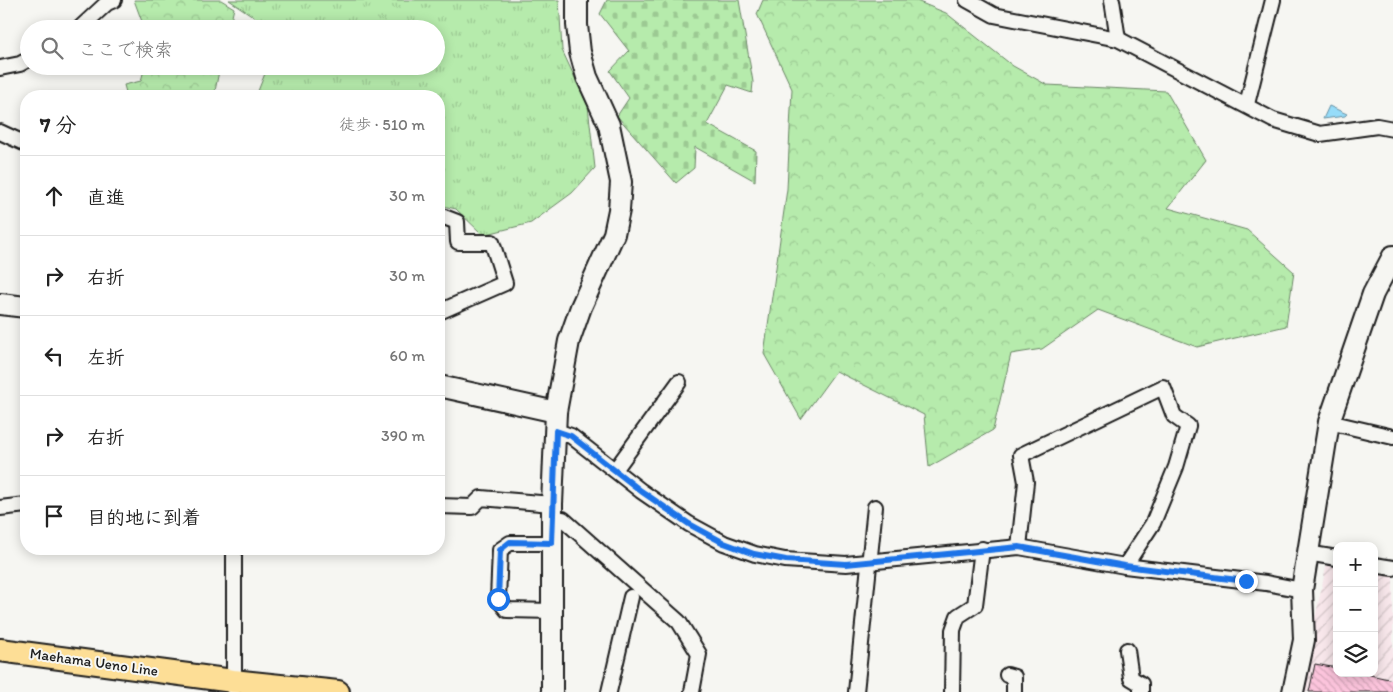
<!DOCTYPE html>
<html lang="ja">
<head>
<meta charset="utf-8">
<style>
  :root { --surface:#fff; --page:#f6f6f6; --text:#222; --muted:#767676; --line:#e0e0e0 }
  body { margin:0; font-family:Itim,"Klee One",sans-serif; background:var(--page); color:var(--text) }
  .controls { position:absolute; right:15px; bottom:15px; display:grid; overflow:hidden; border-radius:10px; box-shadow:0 2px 12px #0003 }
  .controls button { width:45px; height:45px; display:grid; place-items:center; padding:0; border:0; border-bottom:1px solid var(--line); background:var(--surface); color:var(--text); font:25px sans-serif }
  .stop { position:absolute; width:15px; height:15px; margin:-11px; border:4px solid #1a73e8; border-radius:50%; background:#fff }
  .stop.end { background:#1a73e8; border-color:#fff; box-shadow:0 1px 5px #0008 }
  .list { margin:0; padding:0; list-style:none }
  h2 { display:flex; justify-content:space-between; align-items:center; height:65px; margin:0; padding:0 20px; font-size:21px }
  h2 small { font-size:16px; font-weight:400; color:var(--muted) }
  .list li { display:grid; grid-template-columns:32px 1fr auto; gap:15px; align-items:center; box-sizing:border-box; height:80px; padding:0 20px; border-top:1px solid var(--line) }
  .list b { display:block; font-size:19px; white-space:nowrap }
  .list em { font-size:16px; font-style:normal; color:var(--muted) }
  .icon { flex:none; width:28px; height:28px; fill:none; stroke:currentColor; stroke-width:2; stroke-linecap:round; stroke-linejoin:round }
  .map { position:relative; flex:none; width:1393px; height:692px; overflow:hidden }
  .search { position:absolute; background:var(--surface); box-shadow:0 2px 12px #0003; left:20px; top:20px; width:425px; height:55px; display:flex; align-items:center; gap:12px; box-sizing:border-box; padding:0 18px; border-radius:28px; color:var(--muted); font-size:19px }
  .panel { position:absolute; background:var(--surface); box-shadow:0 2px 12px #0003; left:20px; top:90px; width:425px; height:465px; border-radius:20px }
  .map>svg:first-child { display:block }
  .industrial { fill:url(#industrial-furrows) }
  .forest { fill:url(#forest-crowns); stroke:#698464 }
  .cemetery { fill:url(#cemetery-stones); stroke:#698464 }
  .park { fill:url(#park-tufts); stroke:#698464 }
  .water { fill:#96dcf9; stroke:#658fa1 }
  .building { fill:url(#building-back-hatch); stroke:#1c1c1c }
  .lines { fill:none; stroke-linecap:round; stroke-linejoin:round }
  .street-casing { stroke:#1c1c1c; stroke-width:18 }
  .secondary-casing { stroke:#1c1c1c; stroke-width:24 }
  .primary-casing { stroke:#1c1c1c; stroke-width:26 }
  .street { stroke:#f6f6f2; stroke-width:14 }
  .secondary { stroke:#f6f6f2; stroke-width:20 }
  .primary { stroke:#fdde96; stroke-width:22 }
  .route { stroke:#1a73e8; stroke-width:6 }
  .labels { text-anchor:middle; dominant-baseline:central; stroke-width:4; stroke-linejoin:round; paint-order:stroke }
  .street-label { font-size:15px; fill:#1c1c1c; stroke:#f6f6f2 }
</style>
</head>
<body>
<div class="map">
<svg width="1393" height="692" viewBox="0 0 1393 692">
  <defs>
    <pattern id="industrial-furrows" width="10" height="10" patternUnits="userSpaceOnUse" patternTransform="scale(1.25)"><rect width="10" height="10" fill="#f8e7eb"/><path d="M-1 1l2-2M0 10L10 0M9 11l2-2" fill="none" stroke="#d4c6c9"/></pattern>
    <pattern id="forest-crowns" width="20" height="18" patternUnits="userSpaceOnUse" patternTransform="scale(1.25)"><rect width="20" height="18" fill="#b6ebac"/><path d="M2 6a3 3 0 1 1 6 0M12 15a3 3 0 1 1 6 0" fill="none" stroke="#9cc993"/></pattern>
    <pattern id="cemetery-stones" width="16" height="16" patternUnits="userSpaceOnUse" patternTransform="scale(1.25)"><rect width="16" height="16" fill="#b6ebac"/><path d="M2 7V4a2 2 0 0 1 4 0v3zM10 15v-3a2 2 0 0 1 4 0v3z" fill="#9cc993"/></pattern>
    <pattern id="park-tufts" width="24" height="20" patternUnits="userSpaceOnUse" patternTransform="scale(1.25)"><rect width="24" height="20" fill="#b6ebac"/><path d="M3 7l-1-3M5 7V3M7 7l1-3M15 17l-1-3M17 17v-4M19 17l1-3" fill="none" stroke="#9cc993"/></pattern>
    <pattern id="building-back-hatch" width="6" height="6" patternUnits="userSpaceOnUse" patternTransform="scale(1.25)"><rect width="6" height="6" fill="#fcc4dc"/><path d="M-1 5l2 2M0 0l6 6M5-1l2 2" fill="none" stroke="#d7a8bc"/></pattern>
  </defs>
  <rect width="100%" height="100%" fill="#f6f6f2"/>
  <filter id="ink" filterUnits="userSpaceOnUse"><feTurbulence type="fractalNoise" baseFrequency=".02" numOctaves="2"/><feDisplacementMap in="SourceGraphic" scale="10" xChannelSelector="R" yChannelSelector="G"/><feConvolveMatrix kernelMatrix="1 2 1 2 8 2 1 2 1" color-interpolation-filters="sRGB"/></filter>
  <g filter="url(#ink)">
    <path class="industrial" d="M1327,563l10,1v109h37v-103l19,3v119h-94z"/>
    <g class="forest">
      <path d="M134,0h87l13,8 -5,21h-87l2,-2z"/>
      <path d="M763,0h151l32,13 67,53 34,19 119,6 40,69 -38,48 79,22 47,42 -8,54 -89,21 -99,-37 -56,39 -31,5 -18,76 -64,37 -5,-52 -88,-44 -35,48 -37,-65 23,-165 5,-100 -35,-75z"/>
      <path d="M145,66h75l-6,30h-87l-3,-11 17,-4z"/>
    </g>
    <path class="cemetery" d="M607,0h132l14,82 -1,11 -24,-8 -21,39 49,27 -1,30 -60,-34 -1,21 -18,15 -59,-67 12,-18 -19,-27 19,-20 -29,-37z"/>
    <path class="park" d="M229,0h330l3,50 26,56 7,62 -23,25 -41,30 -48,12 -27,-26 -17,-4v-109h-183l12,-30h168v-37h-171l-3,-7z"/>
    <path class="water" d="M1329,106l18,8 -2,2 -22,3z"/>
    <path class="building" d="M1315,664l22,4v5h24l32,7v12h-84z"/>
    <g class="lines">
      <defs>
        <g id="street">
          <path d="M967,0l27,15 124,24 155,81 47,14 57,-8 16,3"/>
          <path d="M1112,0l6,39"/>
          <path d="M79,29l28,-26 7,-3"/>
          <path d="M0,68l20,-4 9,-5"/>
          <path d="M1247,104l26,-104"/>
          <path d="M0,132l26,12"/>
          <path d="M439,215l18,7 1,20h34l13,41 -66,29"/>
          <path d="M1329,422l64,15"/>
          <path d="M556,431l15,5 70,55 48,33 35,19 31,11 30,6 61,4 173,-17 106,19 141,17 36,7"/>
          <path d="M615,470l64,-88"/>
          <path d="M439,506l33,1 9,-9 71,6"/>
          <path d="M0,508l26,-3"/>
          <path d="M553,519h10l116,103 20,32 -7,38"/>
          <path d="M552,543h-42l-10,7 -2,49 9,11 46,1"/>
          <path d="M1019,547l7,-65 -5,-27 142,-68 11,29 14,10 -12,41 -23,56 -28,43"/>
          <path d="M1307,553l30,5"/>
          <path d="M1374,565l19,3"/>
          <path d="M1127,650l4,28 10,6v8"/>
          <path d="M1007,675l7,2v15"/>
          <path d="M234,688v-139"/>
          <path d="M609,692l22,-95"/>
          <path d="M856,692l19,-185"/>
          <path d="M952,692l1,-62 5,-14 17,-11 7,-56"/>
        </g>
        <g id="secondary">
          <path d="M0,304l26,3"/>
          <path d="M439,386l117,26"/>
          <path d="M552,692v-188l4,-92 13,-71 12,-34 33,-73 5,-24 2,-28 -12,-57 -22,-48 -7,-25 -3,-27v-25"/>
          <path d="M1293,692l11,-52 -2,-50 27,-168 44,-128 20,-38"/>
        </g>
        <path id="primary" d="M0,650l233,31 105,11"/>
      </defs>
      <use href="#street" class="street-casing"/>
      <use href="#secondary" class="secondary-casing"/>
      <use href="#primary" class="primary-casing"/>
      <use href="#street" class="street"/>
      <use href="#secondary" class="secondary"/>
      <use href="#primary" class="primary"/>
    </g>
  </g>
  <g class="lines" filter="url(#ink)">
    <path class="route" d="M498,599l2,-49 10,-8 42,1 4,-112 15,5 70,55 48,33 35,19 30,11 32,6 60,4 173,-17 106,19 121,15"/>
  </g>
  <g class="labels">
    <g class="street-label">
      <text transform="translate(94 662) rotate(8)">Maehama Ueno Line</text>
    </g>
  </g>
</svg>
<div class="controls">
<button>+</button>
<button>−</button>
<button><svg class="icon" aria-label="layers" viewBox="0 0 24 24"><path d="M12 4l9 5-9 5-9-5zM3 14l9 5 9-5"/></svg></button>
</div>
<div class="stop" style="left:498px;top:599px"></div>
<div class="stop end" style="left:1246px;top:581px"></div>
<div class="search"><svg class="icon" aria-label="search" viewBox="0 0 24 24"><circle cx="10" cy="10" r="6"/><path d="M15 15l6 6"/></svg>ここで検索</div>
<section class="panel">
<h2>7 分<small>徒歩 · 510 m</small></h2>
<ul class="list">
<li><svg class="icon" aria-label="ahead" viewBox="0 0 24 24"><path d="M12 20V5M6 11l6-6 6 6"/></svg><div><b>直進</b></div><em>30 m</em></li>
<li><svg class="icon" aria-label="right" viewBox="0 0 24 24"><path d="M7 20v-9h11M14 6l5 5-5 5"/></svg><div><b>右折</b></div><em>30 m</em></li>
<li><svg class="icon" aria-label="left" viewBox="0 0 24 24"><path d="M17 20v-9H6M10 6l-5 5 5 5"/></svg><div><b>左折</b></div><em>60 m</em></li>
<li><svg class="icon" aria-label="right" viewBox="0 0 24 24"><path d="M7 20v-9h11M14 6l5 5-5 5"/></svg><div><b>右折</b></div><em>390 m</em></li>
<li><svg class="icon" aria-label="arrive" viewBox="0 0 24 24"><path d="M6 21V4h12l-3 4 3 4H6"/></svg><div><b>目的地に到着</b></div></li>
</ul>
</section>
</div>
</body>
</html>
